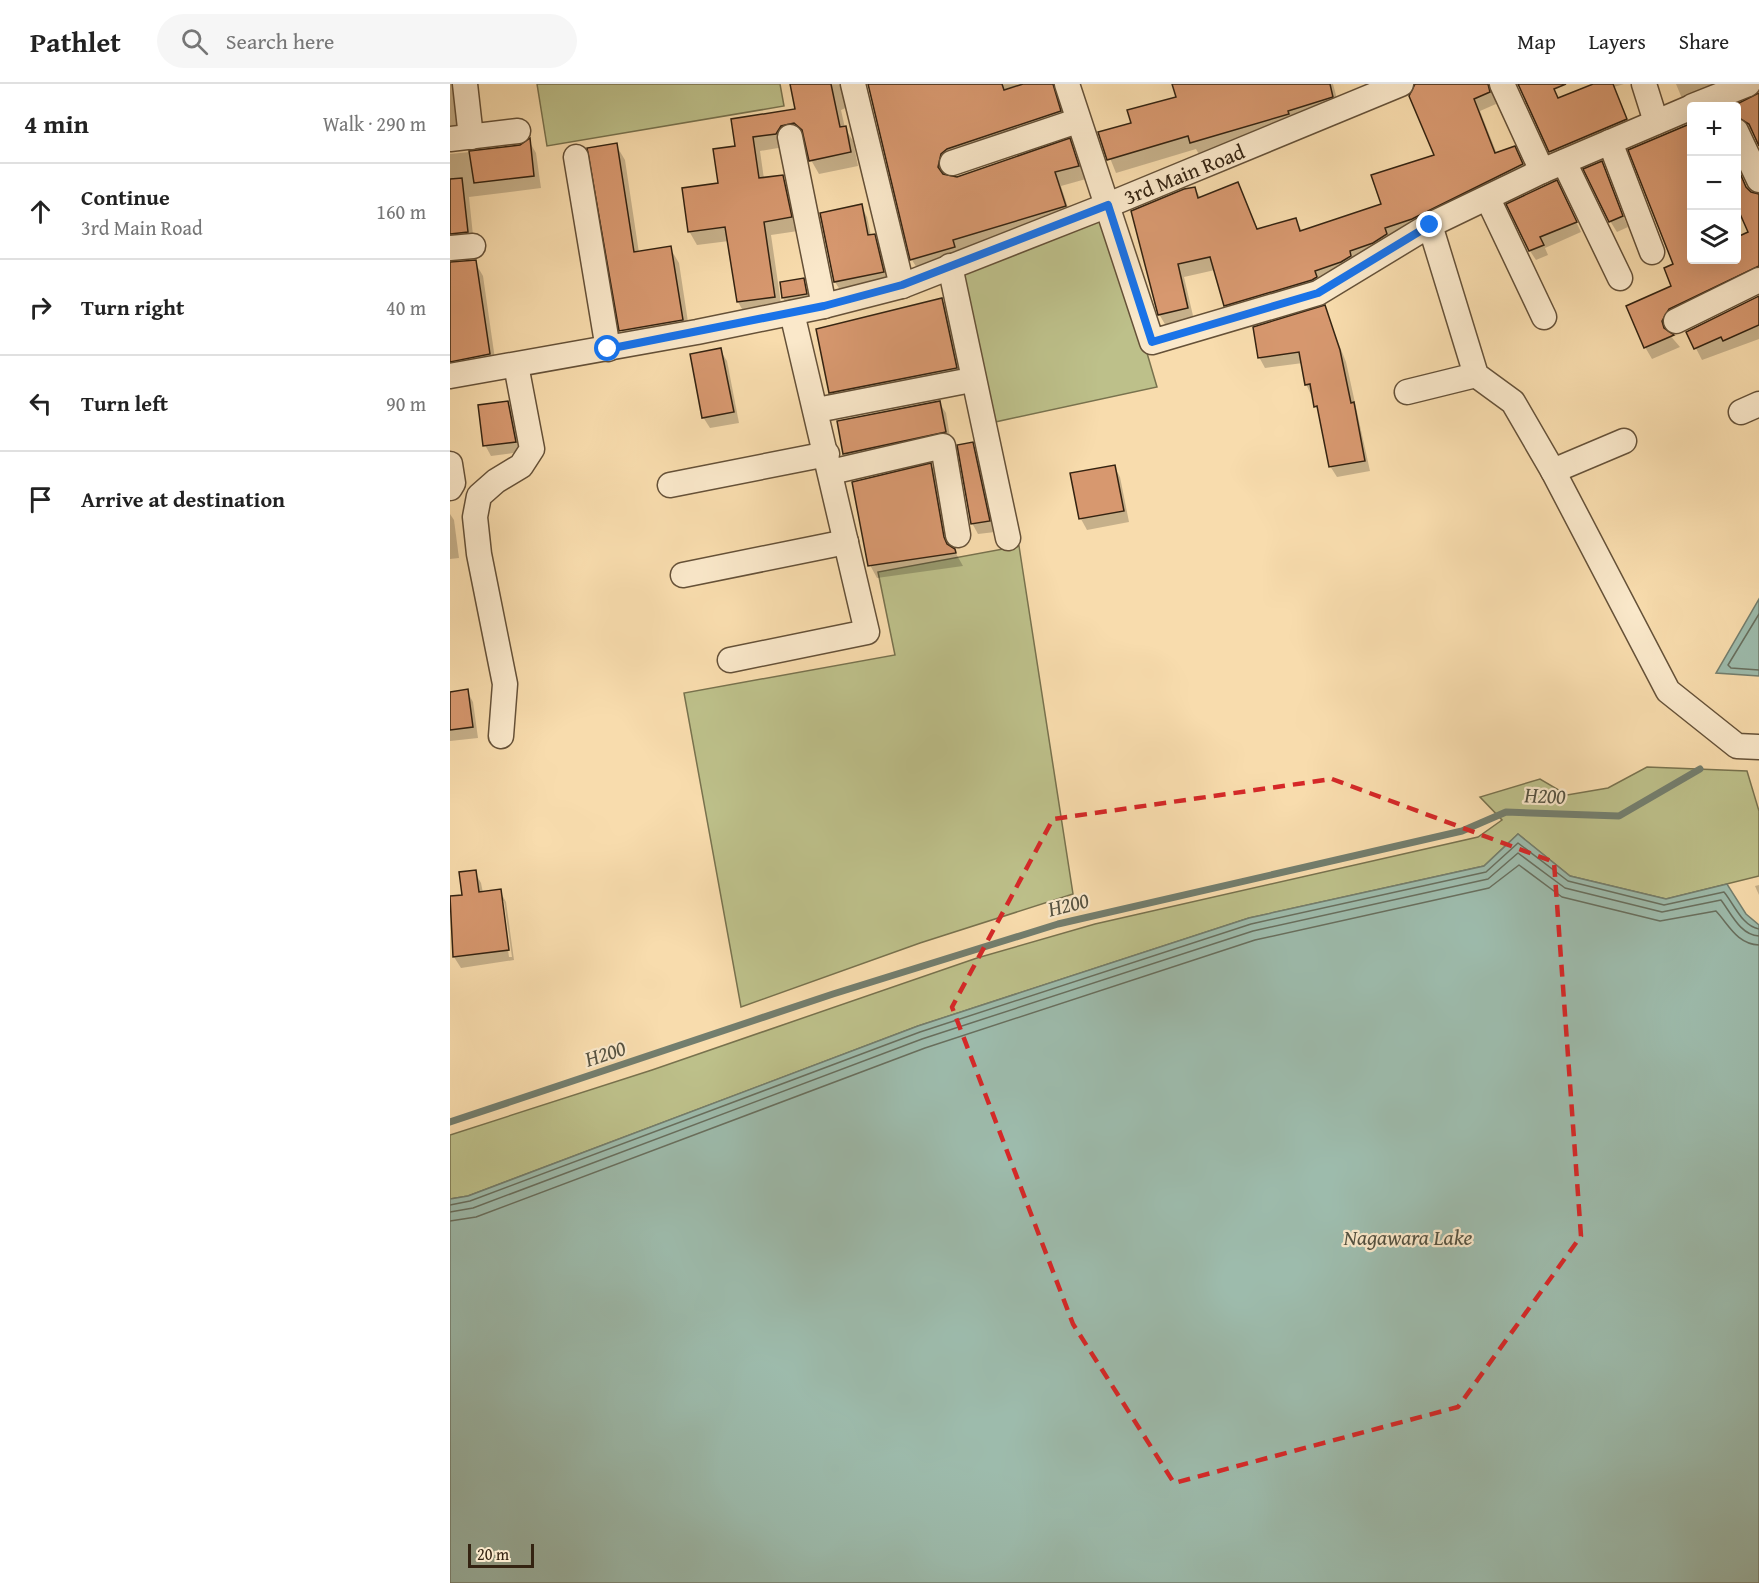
<!DOCTYPE html>
<html lang="en">
<head>
<meta charset="utf-8">
<style>
  :root { --surface:#fff; --page:#f6f6f6; --text:#222; --muted:#767676; --line:#e0e0e0 }
  body { margin:0; font-family:"Gentium Book Plus",serif; background:var(--page); color:var(--text) }
  .controls { position:absolute; right:18px; top:18px; display:grid; overflow:hidden; border-radius:6px; box-shadow:0 6px 24px #0002 }
  .controls button { width:54px; height:54px; display:grid; place-items:center; padding:0; border:0; border-bottom:2px solid var(--line); background:var(--surface); color:var(--text); font:30px sans-serif }
  .scale { position:absolute; left:18px; bottom:15px; width:66px; box-sizing:border-box; padding-left:6px; border:3px solid #342311; border-top:0; font-size:16px; line-height:21px; white-space:nowrap; color:#342311; -webkit-text-stroke:4px #fae8ca; paint-order:stroke }
  .stop { position:absolute; width:18px; height:18px; margin:-14px; border:4px solid #1a73e8; border-radius:50%; background:#fff }
  .stop.end { background:#1a73e8; border-color:#fff; box-shadow:0 2px 6px #0008 }
  .list { margin:0; padding:0; list-style:none }
  h2 { display:flex; justify-content:space-between; align-items:center; height:78px; margin:0; padding:0 24px; font-size:26px }
  h2 small { font-size:20px; font-weight:400; color:var(--muted) }
  .list li { display:grid; grid-template-columns:39px 1fr auto; gap:18px; align-items:center; box-sizing:border-box; height:96px; padding:0 24px; border-top:2px solid var(--line) }
  .list b { display:block; font-size:22px; white-space:nowrap }
  .list p { margin:0; font-size:20px; white-space:nowrap; color:var(--muted) }
  .list em { font-size:20px; font-style:normal; color:var(--muted) }
  .icon { flex:none; width:33px; height:33px; fill:none; stroke:currentColor; stroke-width:2; stroke-linecap:round; stroke-linejoin:round }
  .map { position:relative; flex:none; width:1309px; height:1499px; overflow:hidden }
  header { display:flex; align-items:center; gap:36px; box-sizing:border-box; height:84px; padding:0 30px; background:var(--surface); border-bottom:2px solid var(--line) }
  header strong { font-size:28px }
  nav { display:flex; gap:33px; margin-inline-start:auto; font-size:21px }
  .search { width:420px; height:54px; background:var(--page); display:flex; align-items:center; gap:15px; box-sizing:border-box; padding:0 21px; border-radius:33px; color:var(--muted); font-size:22px }
  main { display:flex }
  aside { flex:1; background:var(--surface) }
  .map>svg:first-child { display:block }
  .green { fill:#bdc08a; stroke:#78724e; stroke-width:1.5 }
  .water { fill:#9dbbac; stroke:#737e6e; stroke-width:1.5 }
  .shadow { fill:#0003; fill-rule:evenodd }
  .lines { fill:none; stroke-linecap:round; stroke-linejoin:round }
  .shore { stroke:#686f5e; stroke-width:1.5 }
  .stream { stroke:#737e6e; stroke-width:7 }
  .building { fill:#d7986f; stroke:#342311; stroke-width:1.5 }
  .minor-casing { stroke:#655138; stroke-width:27 }
  .minor { stroke:#fae8ca; stroke-width:24 }
  .route { stroke:#1a73e8; stroke-width:8 }
  .marked { fill:none; stroke:#d62828; stroke-width:4.5; stroke-dasharray:12 8; stroke-linejoin:round }
  .labels { text-anchor:middle; dominant-baseline:central; stroke-width:4.5; stroke-linejoin:round; paint-order:stroke }
  .street-label { font-size:21px; fill:#342311; stroke:#fae8ca }
  .water-label { font-size:22px; font-style:italic; fill:#545140; stroke:#fae8ca }
</style>
</head>
<body>
<header>
<strong>Pathlet</strong>
<div class="search"><svg class="icon" aria-label="search" viewBox="0 0 24 24"><circle cx="10" cy="10" r="6"/><path d="M15 15l6 6"/></svg>Search here</div>
<nav><a>Map</a><a>Layers</a><a>Share</a></nav>
</header>
<main>
<aside>
<h2>4 min<small>Walk · 290 m</small></h2>
<ul class="list">
<li><svg class="icon" aria-label="ahead" viewBox="0 0 24 24"><path d="M12 20V5M6 11l6-6 6 6"/></svg><div><b>Continue</b><p>3rd Main Road</p></div><em>160 m</em></li>
<li><svg class="icon" aria-label="right" viewBox="0 0 24 24"><path d="M7 20v-9h11M14 6l5 5-5 5"/></svg><div><b>Turn right</b></div><em>40 m</em></li>
<li><svg class="icon" aria-label="left" viewBox="0 0 24 24"><path d="M17 20v-9H6M10 6l-5 5 5 5"/></svg><div><b>Turn left</b></div><em>90 m</em></li>
<li><svg class="icon" aria-label="arrive" viewBox="0 0 24 24"><path d="M6 21V4h12l-3 4 3 4H6"/></svg><div><b>Arrive at destination</b></div></li>
</ul>
</aside>
<div class="map">
<svg width="1309" height="1499" viewBox="0 0 1309 1499">
  <rect width="100%" height="100%" fill="#f8dcad"/>
  <filter id="stains"><feTurbulence type="fractalNoise" baseFrequency=".00333" numOctaves="4"/><feColorMatrix values="0 0 0 0 .2 0 0 0 0 .09 0 0 0 0 .02 0 0 0 .5 -.17"/></filter>
  <radialGradient id="worn" r=".72"><stop offset=".6" stop-color="#630" stop-opacity="0"/><stop offset="1" stop-color="#630" stop-opacity=".3"/></radialGradient>
  <g class="green">
    <path d="M87,0h243l4,22 -237,40z"/>
    <path d="M656,130l51,173 -162,35 -37,-151z"/>
    <path d="M569,462l54,348 -153,49 -179,64 -57,-314 211,-38 -17,-83z"/>
    <path d="M1197,683l100,4 12,40v65l-93,23 -96,-23 -52,-42 -34,32 -235,52 -331,108 -450,170 -18,3v-64l202,-65 325,-112 118,-34 383,-87 24,-17 -22,-23 60,-18 27,16 41,-7z"/>
  </g>
  <g class="water">
    <path d="M1309,515v77l-43,-3z"/>
    <path d="M1068,750l52,42 96,23 61,-15 19,30 13,11v658h-1309v-384l18,-3 450,-170 331,-108 235,-52z"/>
  </g>
  <g class="shadow">
    <path d="M0,0h14l-3,53 -11,3z"/>
    <path d="M341,0h66l-9,23 -7,3 4,18 8,13 5,25 -39,8 -8,-14 -7,-23h-9l-11,10 -24,4 4,28 18,-3 8,14 8,41 -27,4 11,75 -36,6 -8,-14 -9,-61 -32,4 -8,-14 31,-47 16,-37 61,-37z"/>
    <path d="M417,0h222h-19l-2,41 -113,38 -10,12 11,3 113,-38 17,39 -25,7 11,34 -152,53 -8,-13 -42,-173z"/>
    <path d="M724,0h159l7,26 -140,46 -4,-7 -80,24 -16,-40 33,-9 45,-26z"/>
    <path d="M964,0h88l-8,11 2,9 -16,7 17,43 24,5 8,18 -172,92 -125,48 -6,-12 -11,-35 -31,7 10,43 -28,6 -7,-12 36,-126 6,11 36,-15 21,46 38,-10 6,11 81,-26 53,-49 -19,-70z"/>
    <path d="M1065,0h37l7,15 38,-15h27l-10,3 18,45 -75,32 -36,-76z"/>
    <path d="M1226,0h67l-57,24z"/>
    <path d="M1309,9v54l-8,-17h-15l-1,-24 19,-8z"/>
    <path d="M79,57l7,12 5,35 -72,9 5,48 -24,2v-93l70,-7z"/>
    <path d="M166,61l9,15 14,93 31,-5 9,15 11,72 -60,11 -9,-16z"/>
    <path d="M1151,79l27,64 -11,5 -7,-11z"/>
    <path d="M1286,82l11,23 12,14v78l-83,39 -8,13 12,14 -28,12 -7,-12 28,-60 19,-27h44v-22l14,-6 -14,-25z"/>
    <path d="M1112,108l19,40 -36,16 3,7 -12,5 -6,-9z"/>
    <path d="M411,122l6,11 4,19h3l6,11 9,36 -47,10 -7,-11 -13,-68z"/>
    <path d="M26,180l7,12 13,90 -46,8v-106z"/>
    <path d="M353,195l6,20 -23,4 -3,-5z"/>
    <path d="M1309,212v43l-57,21 -14,-27z"/>
    <path d="M492,216l7,12 14,69 -126,24 -7,-12z"/>
    <path d="M874,223l22,55 24,109 -33,6 -7,-11 -10,-52 -14,-30 -3,-21 -38,5 -6,-11z"/>
    <path d="M270,266l7,11 12,62 -29,5 -7,-11z"/>
    <path d="M489,318l7,11 5,30 -100,22 -6,-11 -6,-32z"/>
    <path d="M58,319l6,11 7,38 -30,4 -6,-11z"/>
    <path d="M522,360l7,11 16,77 -17,2 -6,-11z"/>
    <path d="M481,381l7,13 11,66 -2,-3v5l7,4 9,16 -86,12 -7,-13z"/>
    <path d="M664,382l6,11 9,45 -42,8 -6,-11z"/>
    <path d="M0,430l4,6 5,38 -9,1z"/>
    <path d="M17,607l6,11 5,36 -28,3v-48z"/>
    <path d="M25,788l6,11 2,10 17,-2 6,11 8,58 -53,8 -7,-11 -4,-59 14,-2zM51,817h3l8,56h-3z"/>
    <path d="M1309,801v10l-4,-9z"/>
  </g>
  <g class="lines">
    <g class="shore">
      <path d="M1309,530l-31,51 3,3 28,2"/>
      <path d="M0,1121l20,-4 450,-169 331,-108 235,-52 32,-29 50,38 96,24 60,-13c10,12 18,34 35,37"/>
      <path d="M0,1128l23,-4 449,-169 331,-108 235,-52 30,-26 47,35 97,24 59,-12c10,13 19,35 38,36"/>
      <path d="M0,1137l26,-4 449,-169 330,-108 234,-52 30,-23 43,32 98,24 56,-10c13,14 21,33 43,34"/>
    </g>
    <path class="stream" d="M0,1038l383,-128 225,-70 404,-93 44,-19 113,4 81,-47"/>
  </g>
  <g class="building">
    <path d="M340,0h41l9,43 6,-1 5,26 -42,9 -7,-31 -8,-7 -13,3 -5,8 -23,3 6,41 24,-3 9,42 -28,5 11,75 -38,5 -12,-75 -37,5 -6,-44 36,-5 -5,-34 22,-3 -4,-27 64,-10z"/>
    <path d="M418,0h134l2,6 19,-6h30l8,27 -114,38 -6,5 -3,13 5,7 14,3 113,-39 9,28 -24,6 11,34 -113,34 2,7 -45,13z"/>
    <path d="M722,0h158l3,13 -45,14 1,3 -99,29 -2,-7 -81,24 -9,-28 33,-9 -4,-13 49,-13z"/>
    <path d="M965,0h73l2,8 -16,7 21,54 20,-7 8,18 -111,55 -27,9 2,6 -14,9 -23,8 1,5 -10,6 -26,9 2,6 -5,3 -88,26 -14,-49 -32,7 10,44 -30,7 -27,-104 53,-22 11,-2 3,11 40,-16 19,47 39,-11 4,13 81,-27 -10,-29 63,-20 -25,-59z"/>
    <path d="M1068,0h48l-12,5 4,9 35,-14h20l14,35 -78,33z"/>
    <path d="M1309,9v53l-10,-22 -12,-7v-13z"/>
    <path d="M1242,39v137h45v-23l11,-5 -11,-25v-41l9,21 5,5 8,2v72l-90,43 -7,12 2,7 10,7 -30,13 -18,-42 45,-20 -7,-18 9,-4 -45,-114z"/>
    <path d="M80,54l4,38 -60,7 -5,-32 51,-6z"/>
    <path d="M167,59l17,109 37,-6 12,74 -64,11 -32,-183z"/>
    <path d="M1152,77l21,55 -14,6 -26,-53z"/>
    <path d="M12,94l6,54 -18,2v-55z"/>
    <path d="M1107,96l20,42 -37,15 4,8 -15,6 -23,-47z"/>
    <path d="M412,120l6,31 7,-1 9,38 -50,10 -14,-69z"/>
    <path d="M26,176l14,94 -40,8v-100z"/>
    <path d="M354,194l3,16 -25,4 -2,-16z"/>
    <path d="M1309,212v29l-36,16 -2,-4 -27,12 -8,-17z"/>
    <path d="M492,214l15,70 -128,25 -13,-64z"/>
    <path d="M875,221l15,45 11,53 3,-1 11,59 -36,6 -12,-61 -3,1 -4,-23 -5,1 -6,-33 -41,6 -5,-31z"/>
    <path d="M271,264l13,64 -32,6 -12,-64z"/>
    <path d="M58,317l8,41 -33,4 -5,-41z"/>
    <path d="M490,317l6,31 -103,22 -6,-33z"/>
    <path d="M523,358l17,79 -19,3 -14,-79z"/>
    <path d="M481,379l13,74 3,7 8,5 1,4 -88,13 -16,-84z"/>
    <path d="M665,381l9,46 -45,8 -9,-46z"/>
    <path d="M18,605l5,38 -23,3v-38z"/>
    <path d="M26,786l3,22 22,-3 8,61 -56,7 -3,-61 12,-1 -3,-23z"/>
  </g>
  <g class="lines">
    <defs>
      <g id="minor">
        <path d="M15,0l6,53"/>
        <path d="M403,0l49,202"/>
        <path d="M617,0l85,258 166,-49 112,-68 112,-54 150,-64"/>
        <path d="M1052,0l40,87"/>
        <path d="M1194,0l12,38"/>
        <path d="M1243,22l55,-22"/>
        <path d="M1286,47l23,49"/>
        <path d="M340,53l34,169"/>
        <path d="M0,55l68,-8"/>
        <path d="M1160,58l42,110"/>
        <path d="M126,73l32,192"/>
        <path d="M1114,78l56,116"/>
        <path d="M502,79l125,-42"/>
        <path d="M1038,115l56,118"/>
        <path d="M980,141l46,150 37,27 40,69 115,220 69,55 22,1"/>
        <path d="M0,164l23,-2"/>
        <path d="M500,182l58,272"/>
        <path d="M1226,237l83,-41"/>
        <path d="M0,292l247,-44 127,-26 78,-20 206,-81 293,-121"/>
        <path d="M957,308l69,-17"/>
        <path d="M367,326l144,-28"/>
        <path d="M1291,328l18,-8"/>
        <path d="M0,380l3,19 -3,5"/>
        <path d="M1103,387l71,-30"/>
        <path d="M381,388l112,-26 15,89"/>
        <path d="M220,401l157,-31"/>
        <path d="M233,491l163,-33"/>
        <path d="M280,576l137,-28 -75,-319"/>
        <path d="M51,652l4,-52 -26,-130 -4,-37 4,-21 17,-15 25,-15 11,-17 -16,-84"/>
      </g>
    </defs>
    <use href="#minor" class="minor-casing"/>
    <use href="#minor" class="minor"/>
  </g>
  <g class="lines">
    <path class="route" d="M158,265l216,-43 78,-21 206,-80 44,137 166,-49 112,-68"/>
  </g>
  <path class="marked" d="M882,695l222,83 27,374 -123,171 -284,76 -101,-159 -121,-317 101,-188z"/>
  <g class="labels">
    <g class="street-label">
      <text transform="translate(734 90) rotate(-22)">3rd Main Road</text>
    </g>
    <g class="water-label">
      <text transform="translate(1095 711) rotate(2)">H200</text>
      <text transform="translate(618 820) rotate(-14)">H200</text>
      <text transform="translate(155 969) rotate(-18)">H200</text>
      <text x="958" y="1153">Nagawara Lake</text>
    </g>
  </g>
  <rect width="100%" height="100%" filter="url(#stains)"/>
  <rect width="100%" height="100%" fill="url(#worn)"/>
</svg>
<div class="controls">
<button>+</button>
<button>−</button>
<button><svg class="icon" aria-label="layers" viewBox="0 0 24 24"><path d="M12 4l9 5-9 5-9-5zM3 14l9 5 9-5"/></svg></button>
</div>
<div class="scale">20 m</div>
<div class="stop" style="left:158px;top:265px"></div>
<div class="stop end" style="left:980px;top:141px"></div>
</div>
</main>
</body>
</html>
